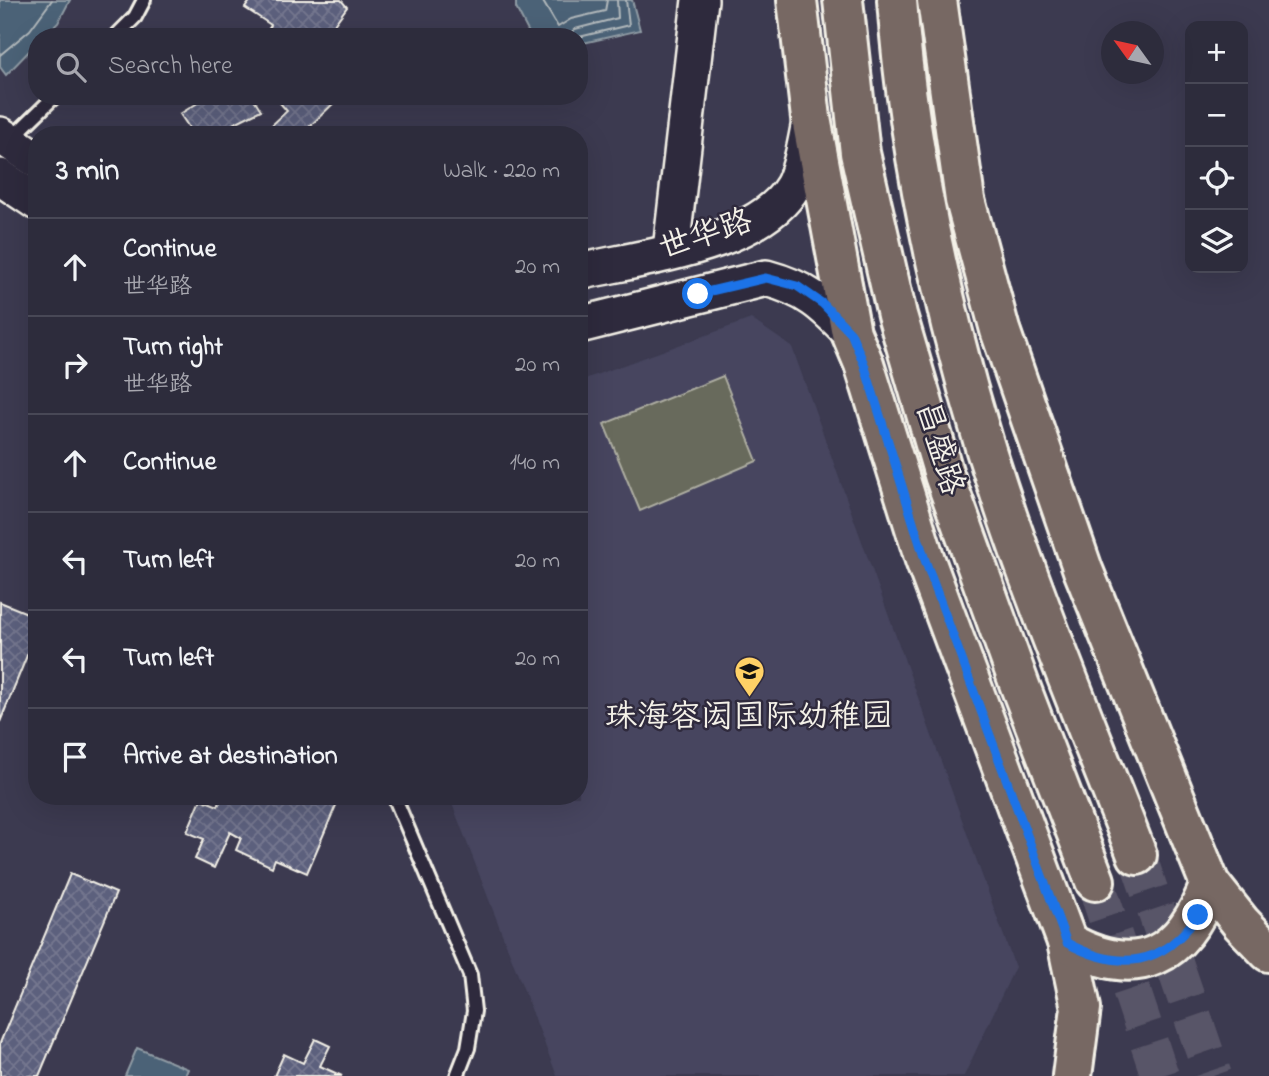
<!DOCTYPE html>
<html lang="en">
<head>
<meta charset="utf-8">
<style>
  :root { --surface:#2d2c3c; --page:#353443; --text:#f1f3f6; --muted:#a7a7af; --line:#484856 }
  body { margin:0; font-family:"Indie Flower","LXGW WenKai TC",sans-serif; background:var(--page); color:var(--text) }
  .controls { position:absolute; right:21px; top:21px; display:grid; overflow:hidden; border-radius:14px; box-shadow:0 7px 28px #0002 }
  .controls button { width:63px; height:63px; display:grid; place-items:center; padding:0; border:0; border-bottom:2px solid var(--line); background:var(--surface); color:var(--text); font:35px sans-serif }
  .compass { position:absolute; left:1101px; top:21px; width:63px; height:63px; border-radius:50%; background:var(--surface); box-shadow:0 7px 28px #0002; rotate:303deg }
  .stop { position:absolute; width:21px; height:21px; margin:-16px; border:5px solid #1a73e8; border-radius:50%; background:#fff }
  .stop.end { background:#1a73e8; border-color:#fff; box-shadow:0 2px 7px #0008 }
  .list { margin:0; padding:0; list-style:none }
  h2 { display:flex; justify-content:space-between; align-items:center; height:91px; margin:0; padding:0 28px; font-size:30px }
  h2 small { font-size:23px; font-weight:400; color:var(--muted) }
  .list li { display:grid; grid-template-columns:46px 1fr auto; gap:21px; align-items:center; box-sizing:border-box; height:98px; padding:0 28px; border-top:2px solid var(--line) }
  .list b { display:block; font-size:26px; white-space:nowrap }
  .list p { margin:0; font-size:23px; white-space:nowrap; color:var(--muted) }
  .list em { font-size:23px; font-style:normal; color:var(--muted) }
  .icon { flex:none; width:38px; height:38px; fill:none; stroke:currentColor; stroke-width:2; stroke-linecap:round; stroke-linejoin:round }
  .map { position:relative; flex:none; width:1269px; height:1076px; overflow:hidden }
  .search { position:absolute; background:var(--surface); box-shadow:0 7px 28px #0002; left:28px; top:28px; width:560px; height:77px; display:flex; align-items:center; gap:18px; box-sizing:border-box; padding:0 24px; border-radius:28px; color:var(--muted); font-size:26px }
  .panel { position:absolute; background:var(--surface); box-shadow:0 7px 28px #0002; left:28px; top:126px; width:560px; height:679px; border-radius:28px }
  .map>svg:first-child { display:block }
  .built { fill:#46455e }
  .pitch { fill:#686a5c; stroke:#aeaea2; stroke-width:2 }
  .water { fill:#4c6277; stroke:#8f9ba4; stroke-width:2 }
  .lines { fill:none; stroke-linecap:round; stroke-linejoin:round }
  .shore { stroke:#b1b8bb; stroke-width:2 }
  .building { fill:url(#building-cross-hatch); stroke:#f4f1e8; stroke-width:2 }
  .primary-tunnel { stroke:#585567; stroke-width:38; stroke-dasharray:38 19; stroke-linecap:butt }
  .lane-casing { stroke:#f4f1e8; stroke-width:18 }
  .secondary-casing { stroke:#f4f1e8; stroke-width:40 }
  .primary-casing { stroke:#f4f1e8; stroke-width:44 }
  .lane { stroke:#2f2a3d; stroke-width:12 }
  .secondary { stroke:#2f2a3d; stroke-width:35 }
  .primary { stroke:#776864; stroke-width:38 }
  .route { stroke:#1a73e8; stroke-width:9 }
  .labels { text-anchor:middle; dominant-baseline:central; stroke-width:5; stroke-linejoin:round; paint-order:stroke }
  .street-label { font-size:32px; fill:#f4f1e8; stroke:#2f2a3d }
  .poi-label { font-size:32px; fill:#f4f1e8; stroke:#2f2a3d }
</style>
</head>
<body>
<div class="map">
<svg width="1269" height="1076" viewBox="0 0 1269 1076">
  <defs>
    <pattern id="building-cross-hatch" width="8" height="8" patternUnits="userSpaceOnUse" patternTransform="scale(1.75)"><rect width="8" height="8" fill="#5c607d"/><path d="M0 0l8 8M0 8l8-8" fill="none" stroke="#74778f"/></pattern>
  </defs>
  <rect width="100%" height="100%" fill="#3c3a50"/>
  <filter id="ink" filterUnits="userSpaceOnUse"><feTurbulence type="fractalNoise" baseFrequency=".0143" numOctaves="2"/><feDisplacementMap in="SourceGraphic" scale="14" xChannelSelector="R" yChannelSelector="G"/><feConvolveMatrix kernelMatrix="1 2 1 2 8 2 1 2 1" color-interpolation-filters="sRGB"/></filter>
  <g filter="url(#ink)">
    <path class="built" d="M751,319l41,28 223,620 -51,109h-407l-108,-280h130v-415z"/>
    <path class="pitch" d="M723,376l34,85 -117,50 -36,-87z"/>
    <g class="water">
      <path d="M0,0h70l-12,23 -15,14h-6v6l-31,32 -6,-8z"/>
      <path d="M516,0h116l8,30 -61,14v-7h-48l-15,-29z"/>
      <path d="M137,1048l51,21 -3,7h-60z"/>
    </g>
    <g class="lines">
      <g class="shore">
        <path d="M542,0l16,27 13,-8 34,-8 2,-11"/>
        <path d="M566,37l9,-8 43,-11 -1,-18"/>
        <path d="M579,37l50,-12 -3,-25"/>
        <path d="M0,55l30,-25 22,-30"/>
      </g>
    </g>
    <g class="building">
      <path d="M251,0h90l6,7 -22,30h-61l7,-12 -26,-17z"/>
      <path d="M209,96h43l9,14 -50,25h-17l-14,-21z"/>
      <path d="M274,96h67l-40,39h-26l-4,-9 16,-15z"/>
      <path d="M0,602l37,15v14l-37,91z"/>
      <path d="M223,796h117l-33,77 -32,-14 -3,8 -36,-17 5,-12 -11,-6 -16,36 -19,-9 9,-20 -17,-7 14,-33 17,7z"/>
      <path d="M70,874l46,19 -77,183h-39v-33z"/>
      <path d="M315,1039l15,7 -10,20 22,10h-68l10,-22 19,9z"/>
    </g>
    <g class="lines">
      <g class="primary-tunnel">
        <path d="M1137,855l76,221"/>
        <path d="M1095,881l65,195"/>
      </g>
      <defs>
        <g id="lane">
          <path d="M115,37l20,-20 9,-17"/>
          <path d="M11,139l44,-43"/>
          <path d="M394,796l76,179 4,36 -6,37 -11,28"/>
        </g>
        <g id="secondary">
          <path d="M0,135l37,25"/>
          <path d="M0,177l37,25"/>
          <path d="M671,250l29,-250"/>
          <path d="M579,272c63,-15 180,-27 214,-86 10,-19 13,-47 18,-68"/>
          <path d="M579,325l187,-47c41,11 57,26 85,55"/>
        </g>
        <g id="primary">
          <path d="M797,0l14,118 40,215 13,31 61,196 142,382 14,66 -9,68"/>
          <path d="M843,0l17,153 37,162 47,160 76,211 75,195"/>
          <path d="M897,0c12,170 56,357 111,518 39,114 86,225 129,337"/>
          <path d="M937,0l28,200 35,130 83,240 127,314 31,39 28,29"/>
          <path d="M1067,942c72,40 116,14 143,-58"/>
        </g>
      </defs>
      <use href="#lane" class="lane-casing"/>
      <use href="#secondary" class="secondary-casing"/>
      <use href="#primary" class="primary-casing"/>
      <use href="#lane" class="lane"/>
      <use href="#secondary" class="secondary"/>
      <use href="#primary" class="primary"/>
    </g>
  </g>
  <g class="lines" filter="url(#ink)">
    <path class="route" d="M698,294l68,-16 31,8 26,18 28,29 13,31 61,196 142,383c54,29 96,23 131,-28"/>
  </g>
  <defs>
    <symbol id="school-pin" viewBox="-11 -11 22 30"><path d="M0 17L-7.5 6A9.5 9.5 0 1 1 7.5 6Z" fill="#ffd166" stroke="#2f2a3d"/><path d="M0-5L7-2L0 1L-7-2ZM-4 1L0 2.5L4 1V4Q0 6-4 4Z" fill="#111"/></symbol>
  </defs>
  <g fill-rule="evenodd">
    <use href="#school-pin" x="732" y="654" width="35" height="47"/>
  </g>
  <g class="labels">
    <g class="street-label">
      <text transform="translate(706 236) rotate(-18)">世华路</text>
      <text transform="translate(938 449) rotate(73)">昌盛路</text>
    </g>
    <g class="poi-label">
      <text x="749" y="718">珠海容闳国际幼稚园</text>
    </g>
  </g>
</svg>
<div class="controls">
<button>+</button>
<button>−</button>
<button><svg class="icon" aria-label="locate" viewBox="0 0 24 24"><circle cx="12" cy="12" r="6"/><path d="M12 2v4M12 18v4M2 12h4M18 12h4"/></svg></button>
<button><svg class="icon" aria-label="layers" viewBox="0 0 24 24"><path d="M12 4l9 5-9 5-9-5zM3 14l9 5 9-5"/></svg></button>
</div>
<svg class="compass" viewBox="-18 -18 36 36"><path d="M0-13l5 13h-10z" fill="#e53935"/><path d="M0 13l5-13h-10z" fill="#a7a7af"/></svg>
<div class="stop" style="left:698px;top:294px"></div>
<div class="stop end" style="left:1198px;top:915px"></div>
<div class="search"><svg class="icon" aria-label="search" viewBox="0 0 24 24"><circle cx="10" cy="10" r="6"/><path d="M15 15l6 6"/></svg>Search here</div>
<section class="panel">
<h2>3 min<small>Walk · 220 m</small></h2>
<ul class="list">
<li><svg class="icon" aria-label="ahead" viewBox="0 0 24 24"><path d="M12 20V5M6 11l6-6 6 6"/></svg><div><b>Continue</b><p>世华路</p></div><em>20 m</em></li>
<li><svg class="icon" aria-label="right" viewBox="0 0 24 24"><path d="M7 20v-9h11M14 6l5 5-5 5"/></svg><div><b>Turn right</b><p>世华路</p></div><em>20 m</em></li>
<li><svg class="icon" aria-label="ahead" viewBox="0 0 24 24"><path d="M12 20V5M6 11l6-6 6 6"/></svg><div><b>Continue</b></div><em>140 m</em></li>
<li><svg class="icon" aria-label="left" viewBox="0 0 24 24"><path d="M17 20v-9H6M10 6l-5 5 5 5"/></svg><div><b>Turn left</b></div><em>20 m</em></li>
<li><svg class="icon" aria-label="left" viewBox="0 0 24 24"><path d="M17 20v-9H6M10 6l-5 5 5 5"/></svg><div><b>Turn left</b></div><em>20 m</em></li>
<li><svg class="icon" aria-label="arrive" viewBox="0 0 24 24"><path d="M6 21V4h12l-3 4 3 4H6"/></svg><div><b>Arrive at destination</b></div></li>
</ul>
</section>
</div>
</body>
</html>
